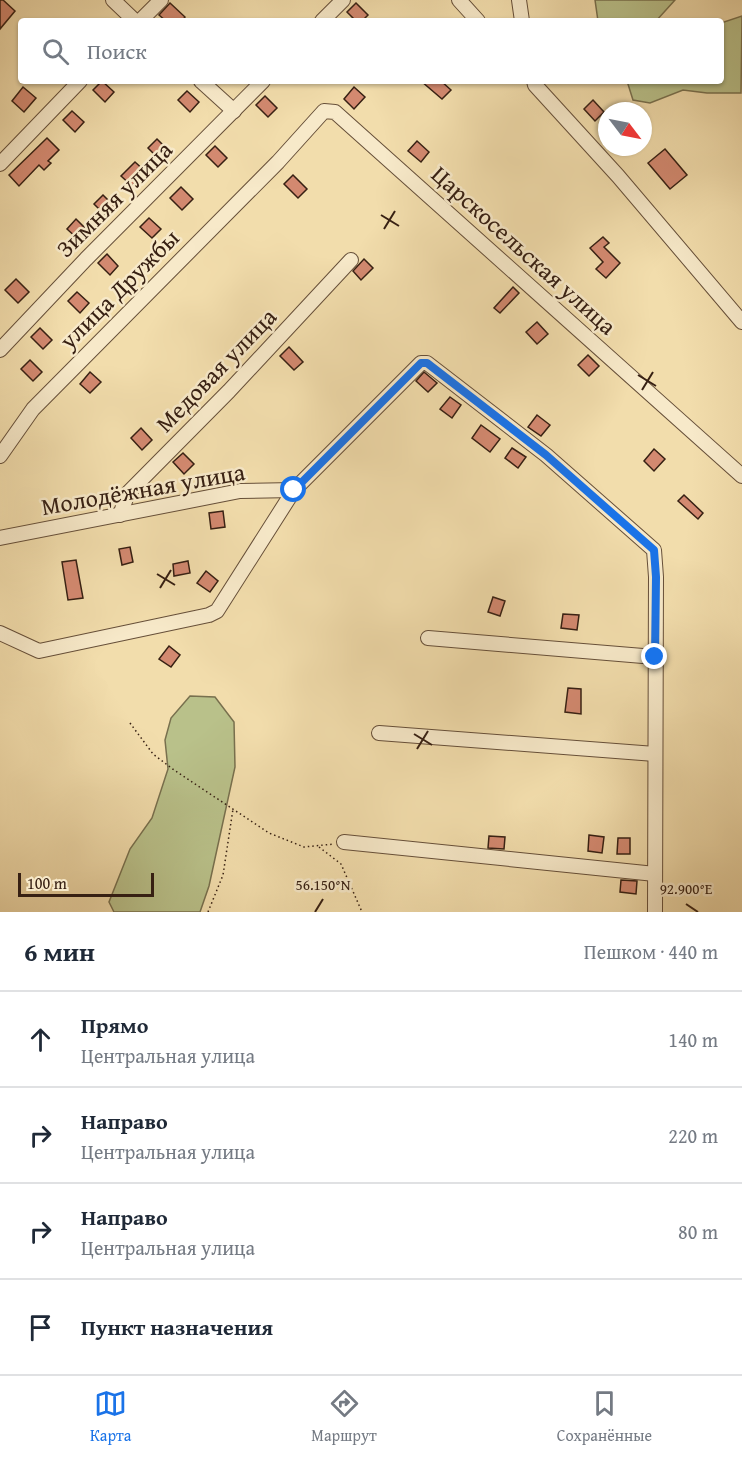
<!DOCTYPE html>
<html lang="ru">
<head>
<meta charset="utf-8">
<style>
  :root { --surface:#fff; --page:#f6f6f7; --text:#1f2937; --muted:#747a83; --line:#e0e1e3; --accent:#1a73e8 }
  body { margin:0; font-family:"Gentium Book Plus",serif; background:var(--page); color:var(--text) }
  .compass { position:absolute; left:598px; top:102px; width:54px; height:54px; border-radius:50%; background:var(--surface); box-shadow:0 2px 4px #0004; rotate:122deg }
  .scale { position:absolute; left:18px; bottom:15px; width:136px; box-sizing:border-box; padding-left:6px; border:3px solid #372013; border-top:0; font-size:16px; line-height:21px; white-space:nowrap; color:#372013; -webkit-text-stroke:4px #f7e9c9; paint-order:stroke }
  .stop { position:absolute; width:18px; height:18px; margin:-14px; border:4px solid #1a73e8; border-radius:50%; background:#fff }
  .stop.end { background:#1a73e8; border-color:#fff; box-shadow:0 2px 6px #0008 }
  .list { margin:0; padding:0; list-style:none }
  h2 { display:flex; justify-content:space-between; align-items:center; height:78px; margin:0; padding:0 24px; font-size:26px }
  h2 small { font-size:20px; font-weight:400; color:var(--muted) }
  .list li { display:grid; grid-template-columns:39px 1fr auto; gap:18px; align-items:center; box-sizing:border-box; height:96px; padding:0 24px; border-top:2px solid var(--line) }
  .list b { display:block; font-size:22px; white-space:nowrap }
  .list p { margin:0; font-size:20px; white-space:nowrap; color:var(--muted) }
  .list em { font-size:20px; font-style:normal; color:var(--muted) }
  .icon { flex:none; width:33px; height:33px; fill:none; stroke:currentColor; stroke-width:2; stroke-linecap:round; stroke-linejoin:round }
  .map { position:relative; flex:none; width:742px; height:912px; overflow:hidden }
  .search { position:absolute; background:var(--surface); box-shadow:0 2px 4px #0004; left:18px; right:18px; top:18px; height:66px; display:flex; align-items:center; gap:15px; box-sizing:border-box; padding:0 21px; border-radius:6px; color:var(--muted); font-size:22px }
  .sheet { height:462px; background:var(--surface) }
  nav { display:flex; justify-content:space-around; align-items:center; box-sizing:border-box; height:84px; border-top:2px solid var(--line); background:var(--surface); font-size:16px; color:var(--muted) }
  nav a { display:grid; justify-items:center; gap:3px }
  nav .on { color:var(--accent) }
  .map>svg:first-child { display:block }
  .green { fill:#b9c18a; stroke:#78704e; stroke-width:1.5 }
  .building { fill:#d38970; stroke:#372013; stroke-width:1.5 }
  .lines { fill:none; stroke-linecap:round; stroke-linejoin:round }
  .minor-casing { stroke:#664f39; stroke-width:16 }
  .path { stroke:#372013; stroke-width:1.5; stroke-dasharray:1.5 3; stroke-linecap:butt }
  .minor { stroke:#f7e9c9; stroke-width:14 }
  .route { stroke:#1a73e8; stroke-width:8 }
  .ticks { fill:none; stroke:#372013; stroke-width:2 }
  .labels { text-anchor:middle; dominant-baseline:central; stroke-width:5; stroke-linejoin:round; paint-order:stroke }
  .street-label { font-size:24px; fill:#372013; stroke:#f7e9c9 }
  .ticks-label { font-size:15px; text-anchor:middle; fill:#372013; stroke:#f7e9c9; stroke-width:5; stroke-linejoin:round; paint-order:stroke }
</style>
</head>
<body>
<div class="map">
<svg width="742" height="912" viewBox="0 0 742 912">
  <rect width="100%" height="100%" fill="#f2ddac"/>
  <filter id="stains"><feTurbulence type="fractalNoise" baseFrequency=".00333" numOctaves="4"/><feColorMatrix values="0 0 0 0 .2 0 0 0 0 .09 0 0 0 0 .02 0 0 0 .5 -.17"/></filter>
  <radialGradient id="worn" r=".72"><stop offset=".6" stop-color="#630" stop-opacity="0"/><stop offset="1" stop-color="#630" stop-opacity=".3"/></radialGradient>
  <g class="green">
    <path d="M595,0h80l-19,21h-58z"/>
    <path d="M742,16l-1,77h-34l-24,-3 -33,13 -17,-3 -6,-19h94v-58z"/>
    <path d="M190,696l25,1 19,25 1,45 -26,119 -9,26h-86l-5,-10 21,-53 22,-31 16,-49 -3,-29 6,-22z"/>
  </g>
  <g class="building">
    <path d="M0,0h3l12,11 -15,18z"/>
    <path d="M170,3l15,14 -3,4h-16l-7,-6z"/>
    <path d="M356,3l12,12 -6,6h-6l-9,-9z"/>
    <path d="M102,81l12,11 -9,10 -12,-12z"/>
    <path d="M421,81h20l10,9 -9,9z"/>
    <path d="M23,87l13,11 -12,14 -12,-11z"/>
    <path d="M354,87l11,10 -11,12 -10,-10z"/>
    <path d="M187,91l12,11 -9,10 -12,-12z"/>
    <path d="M265,96l12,12 -9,9 -12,-12z"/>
    <path d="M593,100l11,12 -9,9 -11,-12z"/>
    <path d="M72,111l12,11 -9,10 -12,-12z"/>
    <path d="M47,138l12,12 -11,11 3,2 -7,7 -5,-5 -20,21 -10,-11z"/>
    <path d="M157,139l12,12 -9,9 -12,-12z"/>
    <path d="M417,141l12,11 -8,10 -13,-11z"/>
    <path d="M215,146l12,12 -9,9 -12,-12z"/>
    <path d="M665,149l22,26 -17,14 -22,-26z"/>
    <path d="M135,162l11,10 -14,14 -11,-10z"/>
    <path d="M293,175l14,14 -9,9 -14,-14z"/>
    <path d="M181,187l12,12 -11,11 -12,-12z"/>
    <path d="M103,195l12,12 -9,9 -12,-12z"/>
    <path d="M149,218l12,11 -9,9 -12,-11z"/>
    <path d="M76,219l12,12 -9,9 -12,-11z"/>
    <path d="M603,237l6,6 -5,4 16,16 -14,15 -10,-9 7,-7 -13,-14z"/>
    <path d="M107,254l11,12 -8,9 -12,-12z"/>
    <path d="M364,259l9,9 -12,12 -8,-9z"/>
    <path d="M16,279l13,13 -11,11 -13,-13z"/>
    <path d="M513,287l6,6 -19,20 -6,-5z"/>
    <path d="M77,292l12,11 -9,10 -12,-12z"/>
    <path d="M537,322l11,12 -11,10 -11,-12z"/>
    <path d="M40,328l12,12 -9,9 -12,-12z"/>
    <path d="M289,347l14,15 -9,8 -14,-14z"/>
    <path d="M588,355l11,11 -10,10 -11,-11z"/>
    <path d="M30,360l12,12 -9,9 -12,-12z"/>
    <path d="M90,372l11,10 -11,11 -10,-9z"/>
    <path d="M424,372l13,11 -9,9 -12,-11z"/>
    <path d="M450,397l11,8 -9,13 -12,-9z"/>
    <path d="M537,415l13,10 -9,11 -13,-9z"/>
    <path d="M481,425l19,14 -10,13 -18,-14z"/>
    <path d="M141,428l11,12 -10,10 -11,-12z"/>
    <path d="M512,448l14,9 -8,11 -13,-10z"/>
    <path d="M654,449l11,10 -11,12 -10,-10z"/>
    <path d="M183,453l11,11 -10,10 -11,-12z"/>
    <path d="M684,495l19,18 -5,6 -20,-18z"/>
    <path d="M223,511l2,16 -14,2 -2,-16z"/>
    <path d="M130,547l3,15 -11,3 -3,-16z"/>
    <path d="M76,560l7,38 -15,2 -6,-38z"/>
    <path d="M188,561l2,12 -16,3 -1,-12z"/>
    <path d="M206,571l12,10 -8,11 -13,-9z"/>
    <path d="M493,597l12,4 -5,15 -12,-4z"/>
    <path d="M563,614l16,1 -2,15 -16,-2z"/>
    <path d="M169,646l11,9 -9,12 -12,-8z"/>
    <path d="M568,688l13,1v25l-16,-2z"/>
    <path d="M589,835l15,2 -2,16 -14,-2z"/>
    <path d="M489,836l16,1 -1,12 -16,-1z"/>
    <path d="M618,838h12v16h-13z"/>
    <path d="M621,880l16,1 -1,13 -16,-2z"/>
  </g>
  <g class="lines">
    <defs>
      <g id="minor">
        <path d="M113,0l22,21"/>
        <path d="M459,0l19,21"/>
        <path d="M519,0l3,21"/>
        <path d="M140,21l21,-21"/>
        <path d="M322,21l21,-21"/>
        <path d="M201,81l33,30"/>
        <path d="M534,81l1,4 83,91 124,146"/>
        <path d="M0,164l80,-83"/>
        <path d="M0,350l86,-91 177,-178"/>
        <path d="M0,456l33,-47 245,-247 46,-51 11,1 407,364"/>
        <path d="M120,515l8,-22 101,-102 122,-131"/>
        <path d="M0,538l240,-47 54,-1"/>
        <path d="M0,633l39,18 170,-36 8,-4 77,-121 127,-127h6l119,92 108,95 2,27 -1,335"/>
        <path d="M428,638l227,19"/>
        <path d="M379,733l276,21"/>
        <path d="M344,842l311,32"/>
      </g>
    </defs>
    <use href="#minor" class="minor-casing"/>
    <g class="path">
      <path d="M130,723l23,31 21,16 95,63 35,14 30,-3"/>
      <path d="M319,847l22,17 21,48"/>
      <path d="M208,912l15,-37 10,-66"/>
    </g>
    <use href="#minor" class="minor"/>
  </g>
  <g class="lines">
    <path class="route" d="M294,490l127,-127h6l119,92 108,95 2,27 -1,80"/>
  </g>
  <path class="ticks" d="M381,215l18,11M384,229l11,-18M638,375l18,11M642,390l11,-18M157,574l18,11M160,588l11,-18M414,734l18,11M417,749l11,-18M686,904l12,8M315,912l8,-13"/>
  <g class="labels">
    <g class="street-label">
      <text transform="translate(114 199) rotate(-45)">Зимняя улица</text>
      <text transform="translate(524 250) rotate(42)">Царскосельская улица</text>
      <text transform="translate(119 289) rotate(-45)">улица Дружбы</text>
      <text transform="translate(216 370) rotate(-46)">Медовая улица</text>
      <text transform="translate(143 489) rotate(-10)">Молодёжная улица</text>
    </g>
  </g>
  <g class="ticks-label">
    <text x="323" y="890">56.150°N</text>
    <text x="686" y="894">92.900°E</text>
  </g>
  <rect width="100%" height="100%" filter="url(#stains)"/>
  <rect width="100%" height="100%" fill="url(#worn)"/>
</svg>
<svg class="compass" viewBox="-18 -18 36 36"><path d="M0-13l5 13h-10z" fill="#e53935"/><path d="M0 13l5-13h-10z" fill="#747a83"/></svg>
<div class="scale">100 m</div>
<div class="stop" style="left:294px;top:490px"></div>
<div class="stop end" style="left:655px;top:657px"></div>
<div class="search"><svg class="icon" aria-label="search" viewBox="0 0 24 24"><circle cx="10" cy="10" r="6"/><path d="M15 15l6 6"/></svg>Поиск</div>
</div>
<section class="sheet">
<h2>6 мин<small>Пешком · 440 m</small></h2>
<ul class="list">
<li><svg class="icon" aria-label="ahead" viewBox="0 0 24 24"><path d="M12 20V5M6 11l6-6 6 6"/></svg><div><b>Прямо</b><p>Центральная улица</p></div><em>140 m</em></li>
<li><svg class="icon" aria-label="right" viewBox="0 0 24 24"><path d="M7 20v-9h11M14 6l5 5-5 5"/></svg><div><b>Направо</b><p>Центральная улица</p></div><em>220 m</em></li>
<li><svg class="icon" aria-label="right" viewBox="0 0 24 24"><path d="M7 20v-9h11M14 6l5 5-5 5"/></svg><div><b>Направо</b><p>Центральная улица</p></div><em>80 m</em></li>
<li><svg class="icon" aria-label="arrive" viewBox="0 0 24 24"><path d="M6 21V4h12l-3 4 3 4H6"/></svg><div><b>Пункт назначения</b></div></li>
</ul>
</section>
<nav>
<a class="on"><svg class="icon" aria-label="map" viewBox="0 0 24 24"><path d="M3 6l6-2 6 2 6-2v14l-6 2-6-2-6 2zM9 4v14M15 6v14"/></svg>Карта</a>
<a><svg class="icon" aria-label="directions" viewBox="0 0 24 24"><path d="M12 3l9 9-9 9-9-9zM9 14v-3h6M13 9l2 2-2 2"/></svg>Маршрут</a>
<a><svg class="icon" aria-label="saved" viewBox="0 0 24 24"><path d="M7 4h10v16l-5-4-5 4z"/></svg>Сохранённые</a>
</nav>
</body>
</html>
